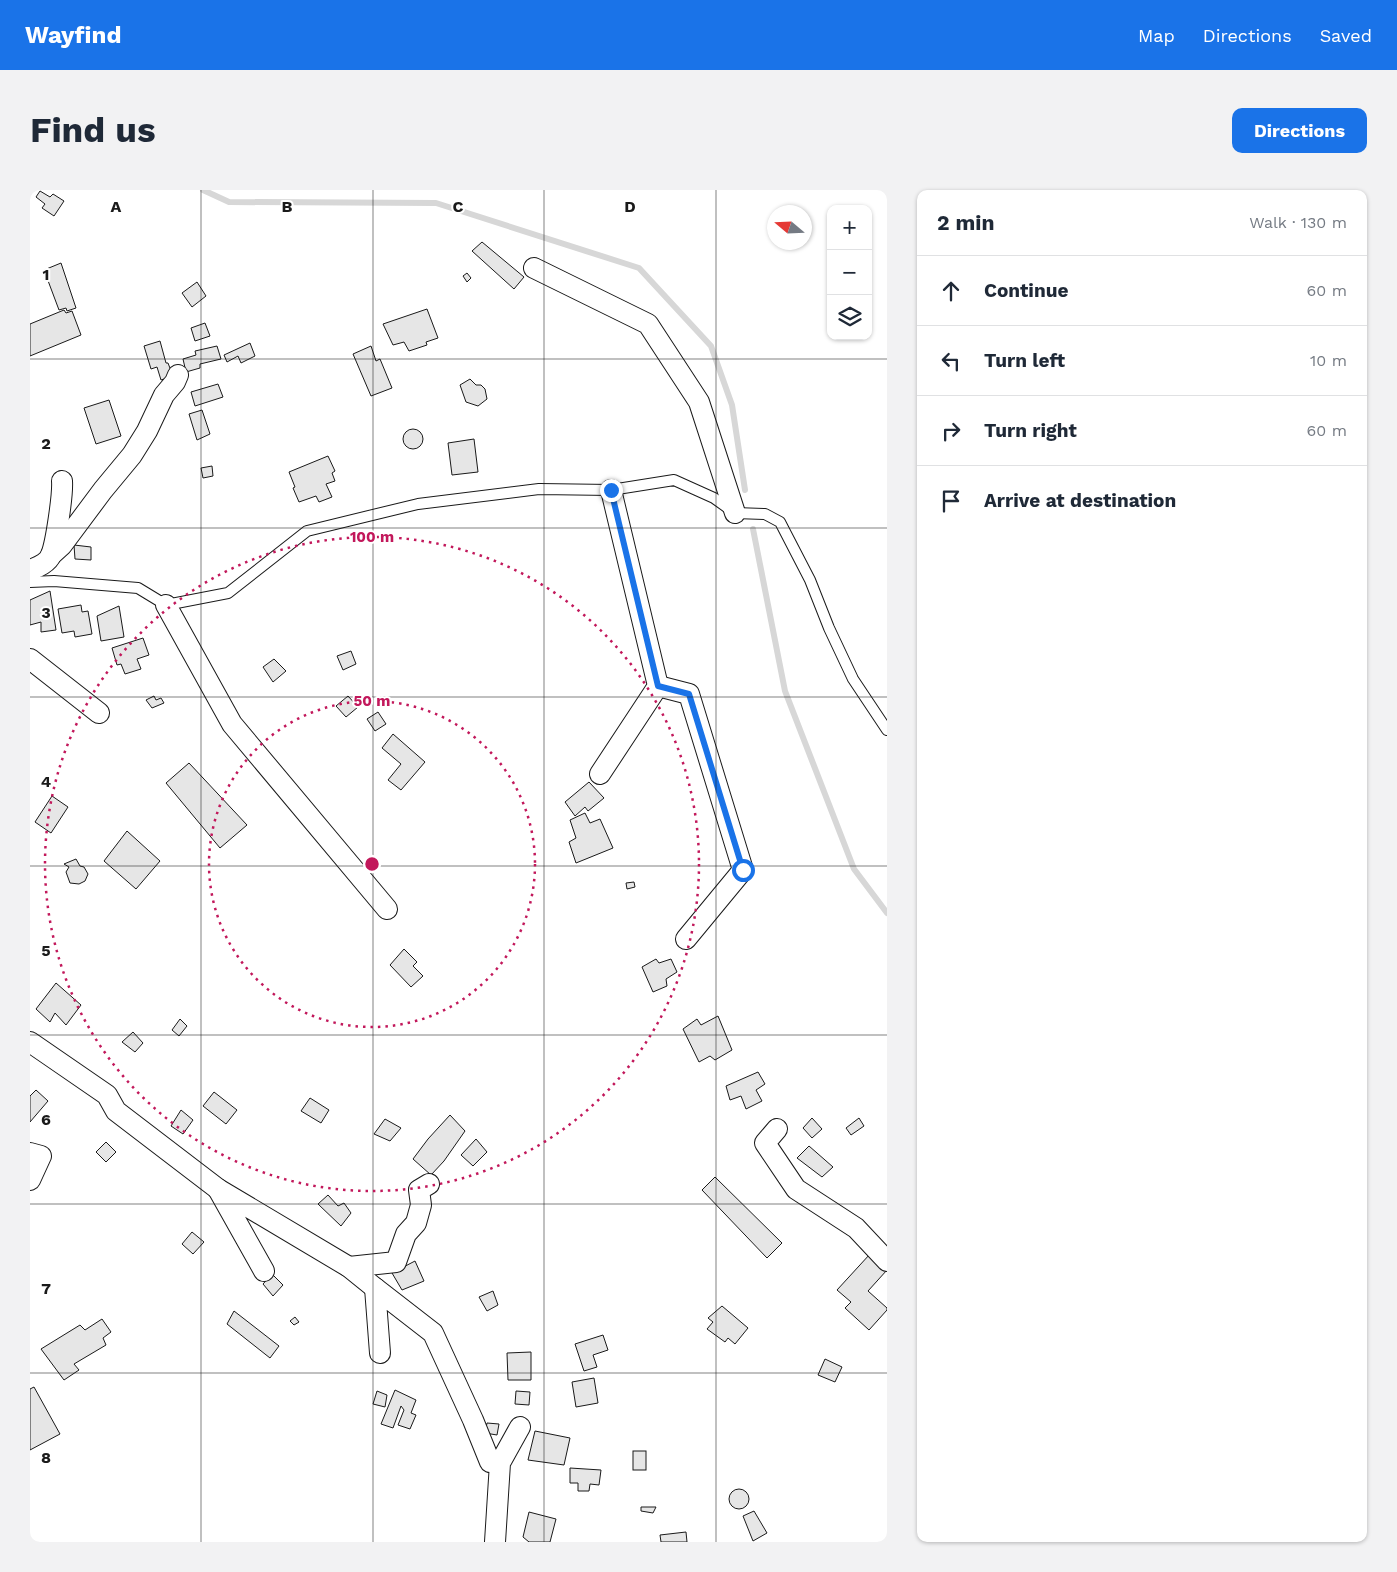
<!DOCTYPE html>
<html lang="en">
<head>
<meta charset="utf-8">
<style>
  :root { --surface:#fff; --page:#f2f2f3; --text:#1f2937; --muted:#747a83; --line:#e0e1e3; --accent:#1a73e8 }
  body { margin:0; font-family:"Work Sans",sans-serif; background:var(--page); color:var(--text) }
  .controls { position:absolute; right:15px; top:15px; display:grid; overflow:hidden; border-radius:10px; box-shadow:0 1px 4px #0004 }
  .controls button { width:45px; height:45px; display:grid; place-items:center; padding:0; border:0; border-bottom:1px solid var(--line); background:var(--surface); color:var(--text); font:25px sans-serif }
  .compass { position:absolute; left:737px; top:15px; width:45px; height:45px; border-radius:50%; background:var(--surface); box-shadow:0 1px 4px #0004; rotate:289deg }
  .stop { position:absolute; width:15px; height:15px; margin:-11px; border:4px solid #1a73e8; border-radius:50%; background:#fff }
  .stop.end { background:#1a73e8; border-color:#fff; box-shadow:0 1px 5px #0008 }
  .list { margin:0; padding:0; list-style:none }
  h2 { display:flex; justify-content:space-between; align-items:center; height:65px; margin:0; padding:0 20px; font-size:21px }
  h2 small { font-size:16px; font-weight:400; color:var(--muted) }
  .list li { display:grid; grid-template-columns:32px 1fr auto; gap:15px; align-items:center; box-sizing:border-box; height:70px; padding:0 20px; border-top:1px solid var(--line) }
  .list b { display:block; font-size:19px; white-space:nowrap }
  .list em { font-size:16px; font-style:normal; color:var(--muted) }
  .icon { flex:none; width:28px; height:28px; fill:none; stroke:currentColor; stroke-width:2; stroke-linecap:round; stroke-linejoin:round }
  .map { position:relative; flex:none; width:857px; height:1352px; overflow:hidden; border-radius:10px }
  header { display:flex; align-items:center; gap:30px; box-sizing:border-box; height:70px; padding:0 25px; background:var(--accent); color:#fff }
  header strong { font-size:24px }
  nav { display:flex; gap:28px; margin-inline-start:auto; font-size:18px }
  .intro { display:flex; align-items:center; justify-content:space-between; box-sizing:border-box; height:120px; padding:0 30px }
  h1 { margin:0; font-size:35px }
  .button { padding:12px 22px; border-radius:10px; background:var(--accent); color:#fff; font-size:18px; font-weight:700 }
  main { display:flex; gap:30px; padding:0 30px }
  aside { flex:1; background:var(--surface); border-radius:10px; box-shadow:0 1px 4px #0004 }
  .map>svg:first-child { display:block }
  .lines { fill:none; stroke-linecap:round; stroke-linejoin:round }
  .stream { stroke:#d7d7d7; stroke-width:6 }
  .building { fill:#e6e6e6; stroke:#1a1a1a }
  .service-casing { stroke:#1a1a1a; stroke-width:12 }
  .minor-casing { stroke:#1a1a1a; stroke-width:22 }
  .service { stroke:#fff; stroke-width:10 }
  .minor { stroke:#fff; stroke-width:20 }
  .route { stroke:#1a73e8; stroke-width:6 }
  .grid { fill:none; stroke:#1a1a1a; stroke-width:1; stroke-opacity:0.55 }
  .ring { fill:none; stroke:#c2185b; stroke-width:2.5; stroke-dasharray:2.5 5 }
  .grid-label { font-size:16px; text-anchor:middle; font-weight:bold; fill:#1a1a1a; stroke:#fff; stroke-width:4; stroke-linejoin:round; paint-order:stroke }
  .centre { fill:#c2185b; stroke:#fff; stroke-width:2.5 }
  .ring-label { font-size:15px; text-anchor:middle; font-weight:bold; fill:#c2185b; stroke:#fff; stroke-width:4; stroke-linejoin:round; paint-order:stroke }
</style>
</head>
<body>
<header>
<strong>Wayfind</strong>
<nav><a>Map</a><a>Directions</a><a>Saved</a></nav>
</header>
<div class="intro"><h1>Find us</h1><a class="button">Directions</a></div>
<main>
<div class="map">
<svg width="857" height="1352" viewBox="0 0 857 1352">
  <rect width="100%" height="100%" fill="#fff"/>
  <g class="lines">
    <g class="stream">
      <path d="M173,0l26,12 207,1 203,65 72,78 21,59 13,85"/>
      <path d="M723,339l32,162 69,178 33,44"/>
    </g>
  </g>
  <g class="building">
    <path d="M10,1l10,6 3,-3 11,7 -10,15 -12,-8 3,-4 -9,-7z"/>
    <path d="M452,52l42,35 -10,12 -42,-38z"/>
    <path d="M31,73l15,45 -9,3 -1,-3 -7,2 -15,-40z"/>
    <path d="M437,83l4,5 -4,4 -4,-6z"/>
    <path d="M167,92l9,14 -14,11 -10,-14z"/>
    <path d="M397,119l11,29 -12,4 1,3 -18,6 -5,-9 -11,3 -10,-21z"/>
    <path d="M34,120l2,3 6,-2 9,24 -51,21v-32z"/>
    <path d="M175,133l5,13 -15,5 -4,-13z"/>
    <path d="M130,151l6,22h2l5,13 -12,4 -4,-13 -6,2 -7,-23z"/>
    <path d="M220,153l5,13 -14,7 -3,-7 -11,6 -3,-7z"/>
    <path d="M187,156l4,13 -21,5v4l-14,4 -3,-13 13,-4 -1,-4z"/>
    <path d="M341,156l5,15 4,-2 12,29 -21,8 -18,-42z"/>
    <path d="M440,189l6,6h5l4,4 2,10 -9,7 -12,-4 -6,-17z"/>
    <path d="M188,194l5,13 -28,9 -4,-14z"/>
    <path d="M79,210l12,36 -25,8 -12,-36z"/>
    <path d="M172,220l8,24 -13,6 -8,-26z"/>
    <circle cx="383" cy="249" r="10"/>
    <path d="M444,249l4,33 -26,3 -4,-32z"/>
    <path d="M298,266l7,15 -3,2 3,8 -9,3 6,13 -13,5 -3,-6 -17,6 -6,-14 2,-1 -6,-15z"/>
    <path d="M182,276l1,10 -10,2 -2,-10z"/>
    <path d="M44,355l17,2v13l-16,-1z"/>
    <path d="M20,401l6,39 -15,2v-10l-11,3v-25z"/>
    <path d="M51,415l1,7 6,-1 4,23 -17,3 -1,-6 -12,2 -4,-24z"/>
    <path d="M89,416l5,31 -23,4 -4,-25z"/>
    <path d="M113,448l6,17 -12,4 4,10 -16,5 -4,-10 -4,1 -5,-17z"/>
    <path d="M321,461l5,13 -13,6 -6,-14z"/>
    <path d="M244,469l12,12 -13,11 -10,-15z"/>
    <path d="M124,506l2,4 5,-2 3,5 -12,5 -6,-8z"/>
    <path d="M318,506l10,11 -12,10 -10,-11z"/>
    <path d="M348,522l8,12 -11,7 -8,-12z"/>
    <path d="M363,544l32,28 -24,28 -13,-10 13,-16 -19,-16z"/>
    <path d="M159,573l58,62 -27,23 -54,-65z"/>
    <path d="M559,592l15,16 -16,13 -3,-4 -10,9 -10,-14z"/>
    <path d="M22,606l16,11 -17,26 -16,-11z"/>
    <path d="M555,623l5,10 10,-4 13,29 -37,15 -7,-21 7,-4 -6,-18z"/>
    <path d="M97,641l33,30 -24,28 -32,-28z"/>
    <path d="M46,669l4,7 4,1 4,7 -3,7 -6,3 -9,-1 -4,-11 3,-5 -5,-3z"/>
    <path d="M604,692l1,5 -8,2 -1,-6z"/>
    <path d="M374,759l13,13 -4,4 10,10 -12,11 -21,-22z"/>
    <path d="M626,769l3,4 12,-4 6,13 -11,7 1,7 -14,6 -11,-25z"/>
    <path d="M26,793l25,22 -15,20 -11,-12 -5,9 -14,-13z"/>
    <path d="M688,826l14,34 -17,10 -5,-4 -11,6 -16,-33 14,-10 4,6z"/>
    <path d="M150,829l7,7 -8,10 -7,-6z"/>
    <path d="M103,842l10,11 -8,9 -13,-10z"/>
    <path d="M728,882l7,12 -9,6 6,11 -16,8 -5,-13 -11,4 -4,-14z"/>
    <path d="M6,900l12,11 -18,21v-26z"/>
    <path d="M184,902l23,18 -11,14 -23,-18z"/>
    <path d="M280,908l19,12 -8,13 -20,-12z"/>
    <path d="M151,920l12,10 -10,14 -12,-8z"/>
    <path d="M420,925l15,16 -21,30 -13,14 -18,-16 15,-20z"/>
    <path d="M782,928l10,11 -10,9 -9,-10z"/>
    <path d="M829,928l5,8 -13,9 -5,-7z"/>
    <path d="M355,929l16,9 -11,13 -16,-7z"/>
    <path d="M446,949l11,13 -14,14 -12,-11z"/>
    <path d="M76,952l10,10 -10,10 -10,-10z"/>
    <path d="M779,956l24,21 -11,10 -25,-19z"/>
    <path d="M685,987l67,66 -15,15 -65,-68z"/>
    <path d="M298,1005l10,11 6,-3 7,10 -10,13 -23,-22z"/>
    <path d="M162,1042l12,10 -11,12 -11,-10z"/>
    <path d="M840,1064l17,16 -19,21 19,17v2l-18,20 -24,-22 6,-6 -14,-12z"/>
    <path d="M385,1071l9,20 -22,9 -10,-17z"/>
    <path d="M242,1084l11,11 -10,11 -10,-12z"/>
    <path d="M463,1101l5,14 -11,6 -8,-14z"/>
    <path d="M692,1116l26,22 -13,16 -7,-6 -3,4 -18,-13 6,-7 -5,-4z"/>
    <path d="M204,1121l45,35 -9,12 -43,-34z"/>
    <path d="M265,1127l4,5 -5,3 -4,-4z"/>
    <path d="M72,1129l9,13 -8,6 3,7 -32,19 5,6 -15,10 -23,-31 39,-24 5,5z"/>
    <path d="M573,1145l5,15 -15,5 4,12 -13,4 -9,-27z"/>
    <path d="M501,1162v28h-23l-1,-27z"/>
    <path d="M795,1169l17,8 -7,15 -17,-7z"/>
    <path d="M564,1188l4,25 -22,4 -4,-25z"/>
    <path d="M4,1197l26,47 -30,16v-61z"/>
    <path d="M365,1200l21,10 -5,13 5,2 -6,14 -12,-4 6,-15 -3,-4 -8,22 -12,-4z"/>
    <path d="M347,1201l10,4 -2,12 -12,-3z"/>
    <path d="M486,1201l14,1 -1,13 -14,-1z"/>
    <path d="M457,1233l12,1 -2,11 -12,-2z"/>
    <path d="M505,1241l35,7 -6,27 -36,-5z"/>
    <rect x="603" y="1261" width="13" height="19"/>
    <path d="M540,1278l31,2 -2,15 -9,-1 -1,7h-11v-8h-8z"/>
    <circle cx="709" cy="1309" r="10"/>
    <path d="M611,1317h15l-3,6 -12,-2z"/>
    <path d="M724,1321l13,22 -14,8 -10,-25z"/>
    <path d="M499,1322l27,7 -6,23h-21l-6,-5z"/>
    <path d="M656,1342l1,10h-26l-1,-7z"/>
  </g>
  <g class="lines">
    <defs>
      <path id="service" d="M0,392l24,-1 84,7 28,17 62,-12 79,-62 111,-27 121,-15 72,1 63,-10 40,18 21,15 30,1 15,8 30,58 19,48 24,51 34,51"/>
      <g id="minor">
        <path d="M504,78l114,56 51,78 36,111"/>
        <path d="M21,365l11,-10 41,-55 29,-35 15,-24 17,-36 11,-13 3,-7"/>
        <path d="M0,380c8,-3 18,-7 21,-15 5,-12 12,-61 11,-74"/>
        <path d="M136,415l66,119 155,185"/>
        <path d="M0,469l69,54"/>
        <path d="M628,496l31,8 54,176 -57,69"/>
        <path d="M570,584l58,-88 -47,-196"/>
        <path d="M0,852l77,53 9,16 102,78"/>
        <path d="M747,939l-12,14 31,46 60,39 31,33"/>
        <path d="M0,963l11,3 -11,24"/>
        <path d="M319,1077l47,-5 10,-28 10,-11 5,-18 -2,-15 10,-6"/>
        <path d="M234,1081l-46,-82 131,78 26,21"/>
        <path d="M350,1163l-5,-65 58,45 40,87 17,42"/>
        <path d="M465,1352l5,-79 20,-36"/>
      </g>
    </defs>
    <use href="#service" class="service-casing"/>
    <use href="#minor" class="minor-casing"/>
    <use href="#service" class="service"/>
    <use href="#minor" class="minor"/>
  </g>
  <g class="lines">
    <path class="route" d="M581,300l47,196 31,8 54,176"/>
  </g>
  <path class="grid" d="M171,0v1352M343,0v1352M514,0v1352M686,0v1352M0,169h857M0,338h857M0,507h857M0,676h857M0,845h857M0,1014h857M0,1183h857"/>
  <g class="ring">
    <circle cx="342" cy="674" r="163"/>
    <circle cx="342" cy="674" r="327"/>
  </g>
  <g class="grid-label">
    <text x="86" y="22">A</text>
    <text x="257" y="22">B</text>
    <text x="428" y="22">C</text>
    <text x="600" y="22">D</text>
    <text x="16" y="90">1</text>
    <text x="16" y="259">2</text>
    <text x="16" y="428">3</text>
    <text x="16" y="597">4</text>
    <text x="16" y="766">5</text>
    <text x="16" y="935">6</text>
    <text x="16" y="1104">7</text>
    <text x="16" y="1273">8</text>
  </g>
  <circle cx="342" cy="674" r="8" class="centre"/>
  <g class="ring-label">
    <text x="342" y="352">100 m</text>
    <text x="342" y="516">50 m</text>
  </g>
</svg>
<div class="controls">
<button>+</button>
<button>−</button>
<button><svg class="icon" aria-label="layers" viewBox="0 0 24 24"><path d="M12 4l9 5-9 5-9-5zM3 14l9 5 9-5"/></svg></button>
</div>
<svg class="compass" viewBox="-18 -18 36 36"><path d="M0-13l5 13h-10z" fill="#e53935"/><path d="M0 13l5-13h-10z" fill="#747a83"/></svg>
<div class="stop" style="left:713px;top:680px"></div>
<div class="stop end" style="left:581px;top:300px"></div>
</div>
<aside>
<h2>2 min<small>Walk · 130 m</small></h2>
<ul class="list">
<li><svg class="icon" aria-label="ahead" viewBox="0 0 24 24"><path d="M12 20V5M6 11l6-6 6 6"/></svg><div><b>Continue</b></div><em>60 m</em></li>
<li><svg class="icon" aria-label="left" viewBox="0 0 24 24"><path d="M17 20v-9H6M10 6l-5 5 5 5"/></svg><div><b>Turn left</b></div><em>10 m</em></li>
<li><svg class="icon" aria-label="right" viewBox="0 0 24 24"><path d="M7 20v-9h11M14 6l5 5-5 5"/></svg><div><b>Turn right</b></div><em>60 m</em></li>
<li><svg class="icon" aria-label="arrive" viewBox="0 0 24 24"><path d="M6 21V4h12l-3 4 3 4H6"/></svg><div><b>Arrive at destination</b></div></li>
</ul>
</aside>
</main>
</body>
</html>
